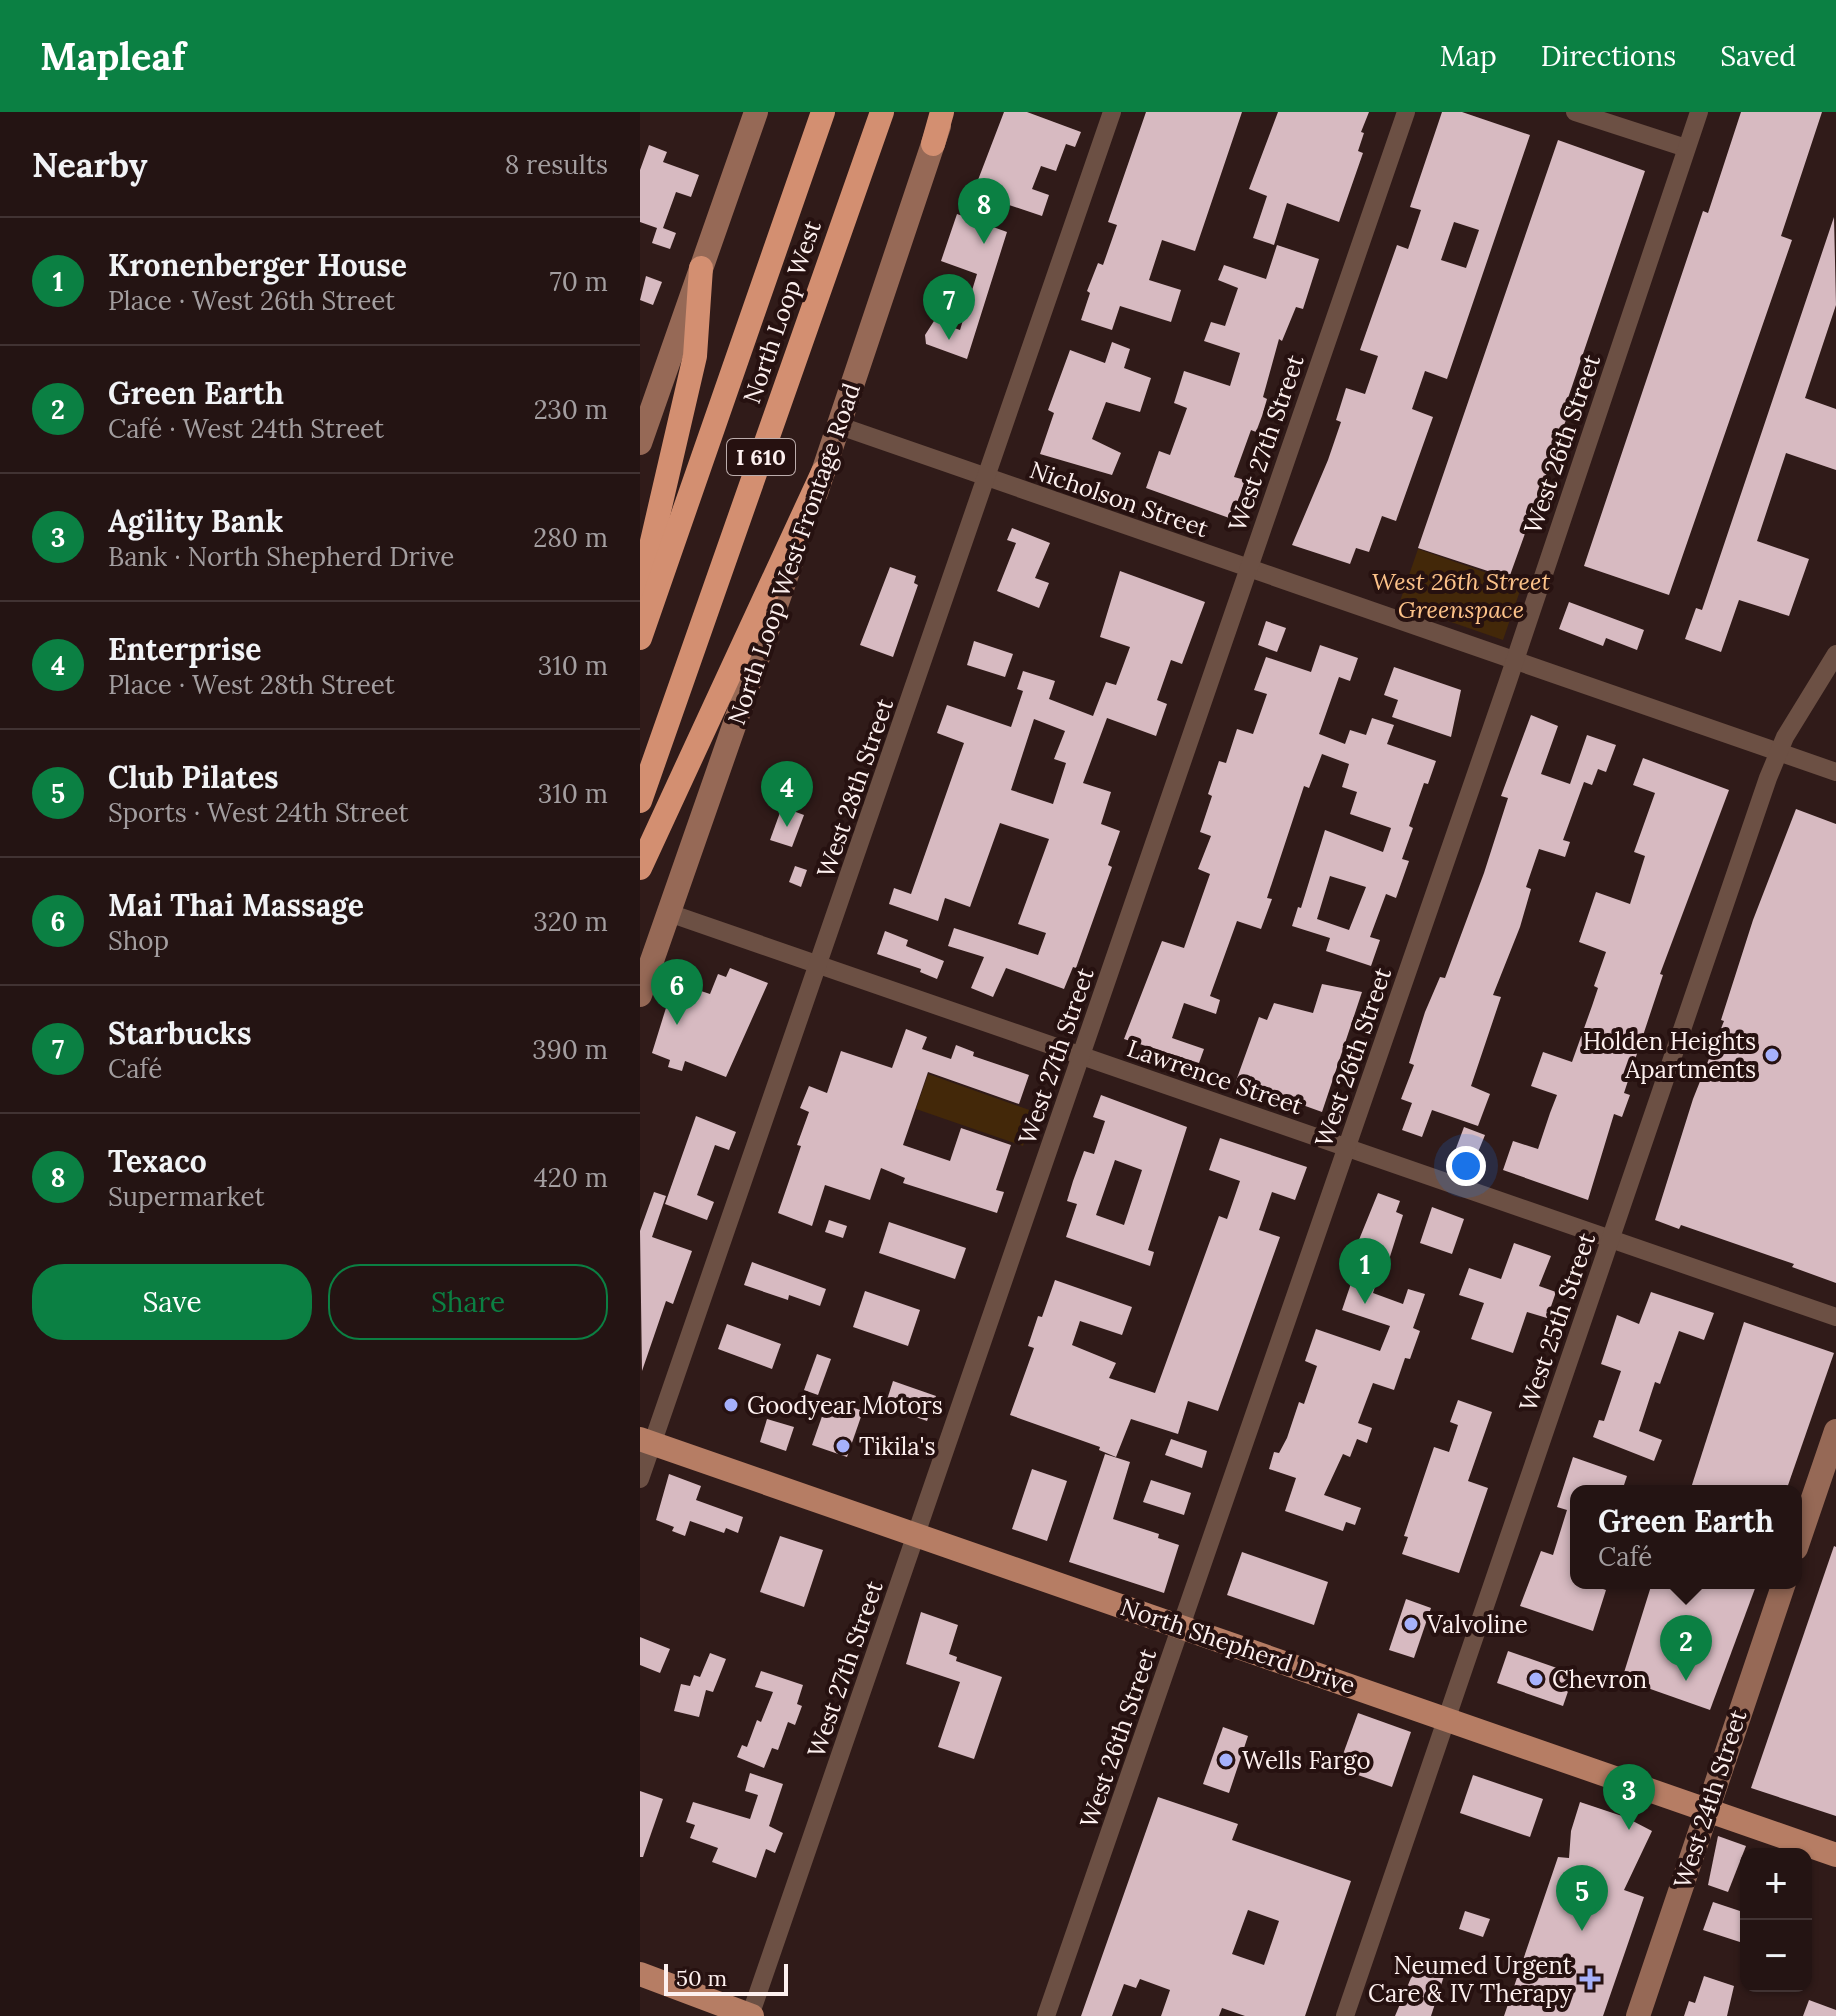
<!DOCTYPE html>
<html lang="en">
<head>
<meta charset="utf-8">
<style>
  :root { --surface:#241413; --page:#2c1d1c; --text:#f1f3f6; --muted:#a39ea0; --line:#413333; --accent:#0b8043 }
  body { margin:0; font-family:Lora,serif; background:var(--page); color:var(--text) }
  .controls { position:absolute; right:24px; bottom:24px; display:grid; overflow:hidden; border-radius:16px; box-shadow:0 2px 6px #0004 }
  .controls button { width:72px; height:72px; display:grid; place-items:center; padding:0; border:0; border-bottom:2px solid var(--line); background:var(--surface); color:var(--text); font:40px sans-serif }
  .scale { position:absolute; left:24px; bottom:20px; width:124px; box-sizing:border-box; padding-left:8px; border:4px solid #fdf0ef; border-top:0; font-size:22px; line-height:28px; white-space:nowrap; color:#fdf0ef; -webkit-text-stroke:6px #261110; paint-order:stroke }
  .you { position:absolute; left:826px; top:1054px; width:28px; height:28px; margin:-20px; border:6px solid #fff; border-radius:50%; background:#1a73e8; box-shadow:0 0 0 12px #1a73e833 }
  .badge { display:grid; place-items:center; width:52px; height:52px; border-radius:50%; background:var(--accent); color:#fff; font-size:26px; font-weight:700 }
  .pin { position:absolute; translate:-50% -66px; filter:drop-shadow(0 2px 4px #0008) }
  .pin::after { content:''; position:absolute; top:42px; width:28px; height:24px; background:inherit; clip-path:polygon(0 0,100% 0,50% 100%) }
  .popup { position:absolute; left:930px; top:1373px; width:232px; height:104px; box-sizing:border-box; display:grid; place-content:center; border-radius:16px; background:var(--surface); filter:drop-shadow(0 2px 6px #0005); font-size:26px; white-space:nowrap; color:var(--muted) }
  .popup b { font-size:30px; color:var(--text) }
  .popup::after { content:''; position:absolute; left:50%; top:100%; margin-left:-16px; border:16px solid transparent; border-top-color:var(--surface) }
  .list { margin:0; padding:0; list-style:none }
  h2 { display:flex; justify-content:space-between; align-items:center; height:104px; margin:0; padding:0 32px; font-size:34px }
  h2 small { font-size:26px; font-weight:400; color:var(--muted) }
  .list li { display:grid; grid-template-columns:52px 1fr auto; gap:24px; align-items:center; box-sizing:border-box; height:128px; padding:0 32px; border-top:2px solid var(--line) }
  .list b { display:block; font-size:30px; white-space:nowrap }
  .list p { margin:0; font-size:26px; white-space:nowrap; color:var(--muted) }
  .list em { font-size:26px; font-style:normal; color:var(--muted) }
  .actions { display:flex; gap:16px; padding:24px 32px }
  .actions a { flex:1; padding:18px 0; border:2px solid var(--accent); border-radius:32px; text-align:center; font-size:28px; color:var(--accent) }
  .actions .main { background:var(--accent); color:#fff }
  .map { position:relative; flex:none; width:1196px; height:1904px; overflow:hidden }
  header { display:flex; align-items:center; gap:48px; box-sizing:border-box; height:112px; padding:0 40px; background:var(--accent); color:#fff }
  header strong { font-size:38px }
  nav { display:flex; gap:44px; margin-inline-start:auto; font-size:28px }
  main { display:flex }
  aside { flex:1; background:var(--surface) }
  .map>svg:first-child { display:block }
  .green { fill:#432809 }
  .building { fill:#d7bac1; fill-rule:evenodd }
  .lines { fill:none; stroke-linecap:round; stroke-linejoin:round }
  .street { stroke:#6c5044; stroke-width:18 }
  .secondary { stroke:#966956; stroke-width:24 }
  .primary { stroke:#b67d64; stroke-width:24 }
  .highway { stroke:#d38f71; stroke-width:24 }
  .poi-dot { fill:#a6b1fc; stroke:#261110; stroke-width:3 }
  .labels { text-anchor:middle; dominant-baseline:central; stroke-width:8; stroke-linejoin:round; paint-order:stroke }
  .shield { fill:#261110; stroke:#bcadac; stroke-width:2 }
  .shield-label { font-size:22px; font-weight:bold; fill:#fdf0ef }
  .street-label { font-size:24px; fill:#fdf0ef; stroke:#261110 }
  .park-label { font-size:24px; font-style:italic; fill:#fcc289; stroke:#261110 }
  .poi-label { font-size:24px; fill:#fdf0ef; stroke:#261110; text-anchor:start }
</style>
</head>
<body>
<header>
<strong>Mapleaf</strong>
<nav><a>Map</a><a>Directions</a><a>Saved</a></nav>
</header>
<main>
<aside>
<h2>Nearby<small>8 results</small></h2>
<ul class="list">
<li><span class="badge">1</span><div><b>Kronenberger House</b><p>Place · West 26th Street</p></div><em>70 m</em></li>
<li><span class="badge">2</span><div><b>Green Earth</b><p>Café · West 24th Street</p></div><em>230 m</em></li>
<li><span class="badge">3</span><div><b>Agility Bank</b><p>Bank · North Shepherd Drive</p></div><em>280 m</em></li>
<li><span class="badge">4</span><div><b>Enterprise</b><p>Place · West 28th Street</p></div><em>310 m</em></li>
<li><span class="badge">5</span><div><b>Club Pilates</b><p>Sports · West 24th Street</p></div><em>310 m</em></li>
<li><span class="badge">6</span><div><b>Mai Thai Massage</b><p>Shop</p></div><em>320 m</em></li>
<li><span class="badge">7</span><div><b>Starbucks</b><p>Café</p></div><em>390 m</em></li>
<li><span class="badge">8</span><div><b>Texaco</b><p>Supermarket</p></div><em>420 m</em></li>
</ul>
<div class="actions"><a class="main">Save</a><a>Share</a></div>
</aside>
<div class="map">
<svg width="1196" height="1904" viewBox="0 0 1196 1904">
  <rect width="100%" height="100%" fill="#301b19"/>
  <g class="green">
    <path d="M778,437l104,36 -19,55 -104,-36z"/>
    <path d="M288,962l107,38 -12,34 -107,-37z"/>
  </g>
  <g class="building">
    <path d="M364,0h23l54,20 -6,15 -9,-3 -10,27 -15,-5 -9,23 17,6 -7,21 -69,-23z"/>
    <path d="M506,0h96l-47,139 -33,-11 -13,40 32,10 -10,32 -51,-16 -8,24 -31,-10 9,-27 -3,-2 11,-28 5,2 14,-40 -9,-3z"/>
    <path d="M638,0h91l-8,20 3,1 -6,18 5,2 -24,69 -52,-19 -13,42 -21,-7 14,-42 -18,-7z"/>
    <path d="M802,0h20l68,23 -83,244 -22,-8 -13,38 21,8 -37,104 -14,-5 -13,36 -13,-4 -6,16 -58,-19 36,-85 13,-38 -5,-2 10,-32 19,6 13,-38 -18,-6 37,-105 11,4 13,-39 -11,-3zM814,110l25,8 -13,38 -25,-8z"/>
    <path d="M1101,0h81l-41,124 11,4 -123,355 -85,-29 119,-355 5,2z"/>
    <path d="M918,28l87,31 -79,233 5,2 -62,172 -91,-30z"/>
    <path d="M9,33l18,7 -4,10 36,13 -8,22 -15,-5 -13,36 13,5 -6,16 -18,-6 5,-15 -17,-6v-52z"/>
    <path d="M317,102l50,18 -40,127 -41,-15 -1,-9 9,-14 26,9 17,-56 -36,-13z"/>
    <path d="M1194,105l2,88 -31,93 31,11v61l-50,-17 -29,88 52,18 -20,57 -50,-16 -18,52 -36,-13 11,-31 6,2z"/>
    <path d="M637,133l42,14 -16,50 -7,-2 -14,34 -3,-2 -16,58 4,2 -5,17 -6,16 -5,-2 -17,47 11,3 -13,39 -86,-31 13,-37 11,4 17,-47 -13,-5 10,-32 46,15 10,-33 -36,-12 7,-19 14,4 13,-38 -20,-8 6,-15 42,14z"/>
    <path d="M6,164l16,6 -9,23 -13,-5z"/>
    <path d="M472,230l18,7 -6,19 27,10 -11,34 -34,-10 -14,37 29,14 -9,22 -72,-21 14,-41 -6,-3 22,-60 35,13z"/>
    <path d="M372,416l38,15 -15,35 14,5 -10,25 -42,-17 19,-48 -9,-3z"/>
    <path d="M250,455l26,9 -2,7 4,2 -25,72 -33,-12z"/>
    <path d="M480,459l85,31 -23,62 -11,-4 -14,40 10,4 -11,32 -49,-18 -24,65 28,9 -10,32 19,7 -12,34 4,2 -36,101 -3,-1 -9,22 -58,-21 -13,29 -22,-9 13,-31 -36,-11 6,-18 84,27 8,-22 -28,-9 31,-85 -49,-16 -30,84 -25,-9 -7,23 -49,-17 5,-16 17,6 53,-151 -27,-10 10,-28 64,22 12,-36 -6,-2 6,-18 32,10 -6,18 44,17 13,-34 10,3 14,-38 -30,-10zM394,607l31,12 -11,28 12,4 -13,41 -42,-14z"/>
    <path d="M929,490l75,28 -7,20 -31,-12 -3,8 -44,-17z"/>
    <path d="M626,509l20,7 -9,24 -19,-7z"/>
    <path d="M334,529l39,13 -8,23 -38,-12z"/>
    <path d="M680,533l38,13 -8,23 -11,-4 -20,57 26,10 5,-14 16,5 6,-17 22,7 -7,19 49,17 -8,23 -4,-1 -15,43 4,2 -11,31 7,2 -13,37 -10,-4 -16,43 10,3 -9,26 -45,-15 4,-13 -38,-12 6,-19 3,1 24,-78 58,22 8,-24 -41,-14 7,-22 -15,-5 7,-23 -27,-10 -13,34 -5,-2 -37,112 5,1 -11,30 -24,-8 -27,75 10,4 -4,14 -32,-11 -12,35 32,11 -5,14 -75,-24 38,-98 22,7 26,-74 -12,-5 13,-33 -11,-4 12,-36 -4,-2 11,-33 7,2 11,-34 16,5 14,-40 -13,-4 12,-33 45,15zM690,764l36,11 -17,43 -32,-11z"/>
    <path d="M754,555l67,23 -10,47 -59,-20 6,-17 -14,-5z"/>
    <path d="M891,603l27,11 -17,48 29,10 17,-49 29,10 -10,27 -8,-3 -6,16 -8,-3 -21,58 7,2 -5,15 -26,-8 -13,38 5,2 -11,38 -27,68 8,2 -30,89 19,8 -12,32 -46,-16 -10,27 -20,-7 10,-27 -11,-4 13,-34 -5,-2 16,-51 15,-35 5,1 39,-105 24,-75 -7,-2z"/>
    <path d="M1003,646l86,32 -69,184 3,1 -39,118 6,2 -8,22 -8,-3 -26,86 -85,-30 10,-29 25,8 12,-36 7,-18 -26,-9 12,-34 29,10 20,-56 6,-18 -4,-2 12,-34 -27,-10 17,-50 34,12 15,-48 -11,-4 21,-59 -22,-8z"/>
    <path d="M142,695l22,8 -12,32 -22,-7z"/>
    <path d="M1156,697l40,15v459l-44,-16 2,-3 -113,-39 -2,4 -24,-9 38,-121 31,-78 -3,-1 32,-100z"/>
    <path d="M155,754l12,4 -6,17 -12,-5z"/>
    <path d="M245,819l23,9 -2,6 38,15 -7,18 -17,-7 1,-3 -44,-15z"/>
    <path d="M90,856l38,15 -42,94 -41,-16 -3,10 -14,-4 2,-7 -18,-7 22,-71 36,12 8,-20 8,3z"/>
    <path d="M682,872l40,8 -40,120 -86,-31 23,-64 8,3 7,-17 39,10z"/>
    <path d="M266,917l21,8 -5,12 29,10 5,-14 18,7 -1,4 56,19 -10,29 -91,-32 -25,73 47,16 11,-33 50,17 -15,45 8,2 -7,21 -94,-30 2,-5 -24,-10 -11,32 -45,-15 -13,41 -34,-13 23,-67 -4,-1 12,-33 -9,-4 9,-22 18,7 14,-42 51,17z"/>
    <path d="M461,983l86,32 -39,123 6,2 -4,14 -84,-29 11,-33 -10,-3 6,-20 11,-30 10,3 11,-33 -12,-4zM475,1048l27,10 -18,55 -28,-10z"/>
    <path d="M56,1004l40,16 -7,18 -14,-5 -18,50 17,7 -7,18 -42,-16z"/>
    <path d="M824,1015l21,8 -13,32 -20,-8z"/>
    <path d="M580,1026l87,29 -12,33 -23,-8 -13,38 21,7 -62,174 -30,-10 -10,33 -47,-15 -15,38 -17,-7 1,-3 -90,-32 24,-67 -6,-2 10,-30 4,1 13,-37 77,27 -10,28 -42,-14 -8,24 44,18 -7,15 46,15 64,-177 8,3 13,-38 -31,-11z"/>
    <path d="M14,1080l12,4 -14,41 40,14 -19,53 -7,-3 -24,70 -2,-140z"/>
    <path d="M738,1081l22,8 -4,11 7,3 -15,48 -5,-1 -10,31 30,11 5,-15 17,5 -12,34 7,3 -10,28 -5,-1 -11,32 -21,-7 -15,40 14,5 -5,15 -10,-4 -7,18 -7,-3 -19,41 37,13 -6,17 -9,-3 -3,9 -58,-20 11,-33 -27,-9 5,-17 5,1 8,-15 12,-36 5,2 13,-38 -12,-5 11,-32 64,22 10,-25 -48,-16 19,-56 -7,-2z"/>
    <path d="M792,1095l32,12 -12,35 -32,-11z"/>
    <path d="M189,1108l18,6 -4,12 -18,-6z"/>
    <path d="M249,1110l77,26 -11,31 -76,-26z"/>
    <path d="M874,1131l37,13 -12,30 17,6 -9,26 -20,-6 -14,41 -42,-14 13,-36 -25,-8 10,-27 32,11z"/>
    <path d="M112,1150l74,27 -6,17 -31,-11 -1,5 -44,-15z"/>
    <path d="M225,1179l55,19 -12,36 -55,-19z"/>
    <path d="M1011,1180l63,21 -10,27 -25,-9 -19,53 -5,-2 -16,49 23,9 -8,21 -61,-24 6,-17 5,1 17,-50 -20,-7 16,-49 22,9z"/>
    <path d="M1104,1210l90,31 -48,138h-96z"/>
    <path d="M87,1212l54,20 -9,25 -54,-20z"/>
    <path d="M177,1242l14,5 -13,36 -14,-5z"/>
    <path d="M253,1269l43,15 -9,25 -42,-15z"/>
    <path d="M188,1287l35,12 -16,46 -35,-12z"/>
    <path d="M818,1288l34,12 -24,69 20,7 -29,85 -57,-19 6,-17 -4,-1 30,-89 15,5 9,-27 -8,-3z"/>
    <path d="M127,1307l27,8 -8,24 -26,-9z"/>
    <path d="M531,1327l36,12 -5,17 -37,-13z"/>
    <path d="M465,1342l25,8 -17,57 46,15 -1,4 21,7 -15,48 -95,-31z"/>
    <path d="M933,1345l54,19 -5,15h-46v71l-5,16 35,12 -13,41 -73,-25 21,-55 12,4 14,-45 -10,-3z"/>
    <path d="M392,1357l35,12 -20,60 -35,-12z"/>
    <path d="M29,1362l32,12 -5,14 47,17 -5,16 -12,-5 -2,5 -34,-12 -5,15 -13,-5 2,-4 -18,-7z"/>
    <path d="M511,1368l40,13 -7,22 -41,-13z"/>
    <path d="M140,1424l43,14 -19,57 -44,-15z"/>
    <path d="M1194,1434l2,1v269l-85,-28z"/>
    <path d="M602,1440l86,30 -14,43 -87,-30z"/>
    <path d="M1012,1471h105l-47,127 -88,-31z"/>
    <path d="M766,1487l25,9 -17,50 -25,-8z"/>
    <path d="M281,1500l37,13 -9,29 8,3 -1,4 46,16 -28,82 -36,-12 22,-65 -54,-18z"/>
    <path d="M0,1525l30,12 -10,24 -20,-8z"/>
    <path d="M868,1539l66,23 -11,32 -66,-23z"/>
    <path d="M70,1541l16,6 -13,33 -7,-2 -7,27 -25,-6 7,-27 9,2 4,-11 6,2z"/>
    <path d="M121,1559l42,14 -6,19 5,2 -7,19 -7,-3 -10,28 -6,-2 -8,20 -27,-11 5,-12 5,2 10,-27 4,2 12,-30 -18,-5z"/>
    <path d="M718,1601l53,19 -19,55 -54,-19z"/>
    <path d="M583,1615l25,9 -19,57 -26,-9z"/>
    <path d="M110,1661l33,11 -14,42 14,7 -8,20 -9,-4 -10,29 -44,-16 6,-14 -28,-10 5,-13 -9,-3 7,-20 57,17 8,-24 -13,-4z"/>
    <path d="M833,1663l70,24 -13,38 -70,-24z"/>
    <path d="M0,1679l23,8 -20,58h-3z"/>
    <path d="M518,1685l80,27 -6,16 119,41 -46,135h-60l-23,-8 -3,8h-58l9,-26 -30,-11 -4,9 -12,-4 -12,32h-31zM608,1798l31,11 -15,44 -32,-11z"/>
    <path d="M940,1690l45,15 27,14 -28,59 20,7 -41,119h-99l54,-159 11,1 2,-27z"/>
    <path d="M1078,1724l28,10 -18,46 -20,-7z"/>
    <path d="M1073,1790l33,11v31l-43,-14z"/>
    <path d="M825,1799l25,8 -7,18 -24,-8z"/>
    <path d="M776,1854l28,10 -13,40h-36z"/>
    <path d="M1064,1864l30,10 -7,30h-43l5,-15 6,2z"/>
    <path d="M1169,1888l27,10v6h-33z"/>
  </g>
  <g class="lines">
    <g class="street">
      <path d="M935,0l111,36"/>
      <path d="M200,314l996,346"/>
      <path d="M29,801l1167,404"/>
      <path d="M0,1367l472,-1367"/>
      <path d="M110,1904l656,-1904"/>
      <path d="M406,1904l461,-1332 192,-572"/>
      <path d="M705,1904l423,-1238 17,-41 51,-83"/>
    </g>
    <g class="secondary">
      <path d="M0,331l116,-331"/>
      <path d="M176,381l123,-367"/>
      <path d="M0,883l153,-438"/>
      <path d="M1156,1436l40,-117"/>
      <path d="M998,1904l146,-433"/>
    </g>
    <g class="primary">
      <path d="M0,1327l1196,416"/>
      <path d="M0,1862l112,42"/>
    </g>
    <g class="highway">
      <path d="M293,32l9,-32"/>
      <path d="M0,481l55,-237 6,-88"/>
      <path d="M0,526l183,-526"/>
      <path d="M0,689l242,-689"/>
      <path d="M0,756l183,-396"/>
    </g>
  </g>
  <g class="poi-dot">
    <circle cx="1132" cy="943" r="8"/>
    <circle cx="91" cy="1293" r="8"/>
    <circle cx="203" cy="1334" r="8"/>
    <circle cx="771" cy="1512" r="8"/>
    <circle cx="896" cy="1567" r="8"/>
    <circle cx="586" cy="1648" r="8"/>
    <path d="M946 1855h8v8h8v8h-8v8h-8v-8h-8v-8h8z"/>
  </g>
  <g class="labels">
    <rect class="shield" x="87" y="327" width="68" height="36" rx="6"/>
    <g class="shield-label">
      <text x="121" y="345">I 610</text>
    </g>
    <g class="street-label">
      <text transform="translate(142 200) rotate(-71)">North Loop West</text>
      <text transform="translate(626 331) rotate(-71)">West 27th Street</text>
      <text transform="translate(922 332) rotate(-71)">West 26th Street</text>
      <text transform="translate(479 387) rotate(19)">Nicholson Street</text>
      <text transform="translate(154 442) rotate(-71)">North Loop West Frontage Road</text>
      <text transform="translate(215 676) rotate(-71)">West 28th Street</text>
      <text transform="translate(416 944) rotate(-71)">West 27th Street</text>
      <text transform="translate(713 945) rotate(-71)">West 26th Street</text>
      <text transform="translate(575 965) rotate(19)">Lawrence Street</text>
      <text transform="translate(917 1210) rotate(-71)">West 25th Street</text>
      <text transform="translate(598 1534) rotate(19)">North Shepherd Drive</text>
      <text transform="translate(205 1557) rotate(-71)">West 27th Street</text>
      <text transform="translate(478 1626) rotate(-71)">West 26th Street</text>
      <text transform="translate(1070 1687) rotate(-72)">West 24th Street</text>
    </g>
    <g class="park-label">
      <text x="821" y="469">West 26th Street<tspan x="821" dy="28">Greenspace</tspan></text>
    </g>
    <g class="poi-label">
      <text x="1116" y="929" text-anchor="end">Holden Heights<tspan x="1116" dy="28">Apartments</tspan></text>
      <text x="107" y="1293">Goodyear Motors</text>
      <text x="219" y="1334">Tikila's</text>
      <text x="787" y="1512">Valvoline</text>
      <text x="912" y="1567">Chevron</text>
      <text x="602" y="1648">Wells Fargo</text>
      <text x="932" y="1853" text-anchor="end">Neumed Urgent<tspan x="932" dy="28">Care &amp; IV Therapy</tspan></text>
    </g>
  </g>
</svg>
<div class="controls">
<button>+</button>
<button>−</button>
</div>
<div class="scale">50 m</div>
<div class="you"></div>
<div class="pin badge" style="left:725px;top:1192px">1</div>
<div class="pin badge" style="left:1046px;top:1569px">2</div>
<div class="popup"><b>Green Earth</b>Café</div>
<div class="pin badge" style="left:989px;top:1718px">3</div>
<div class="pin badge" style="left:147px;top:715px">4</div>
<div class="pin badge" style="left:942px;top:1819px">5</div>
<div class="pin badge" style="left:37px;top:913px">6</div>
<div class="pin badge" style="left:309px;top:228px">7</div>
<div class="pin badge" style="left:344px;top:132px">8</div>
</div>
</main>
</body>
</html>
